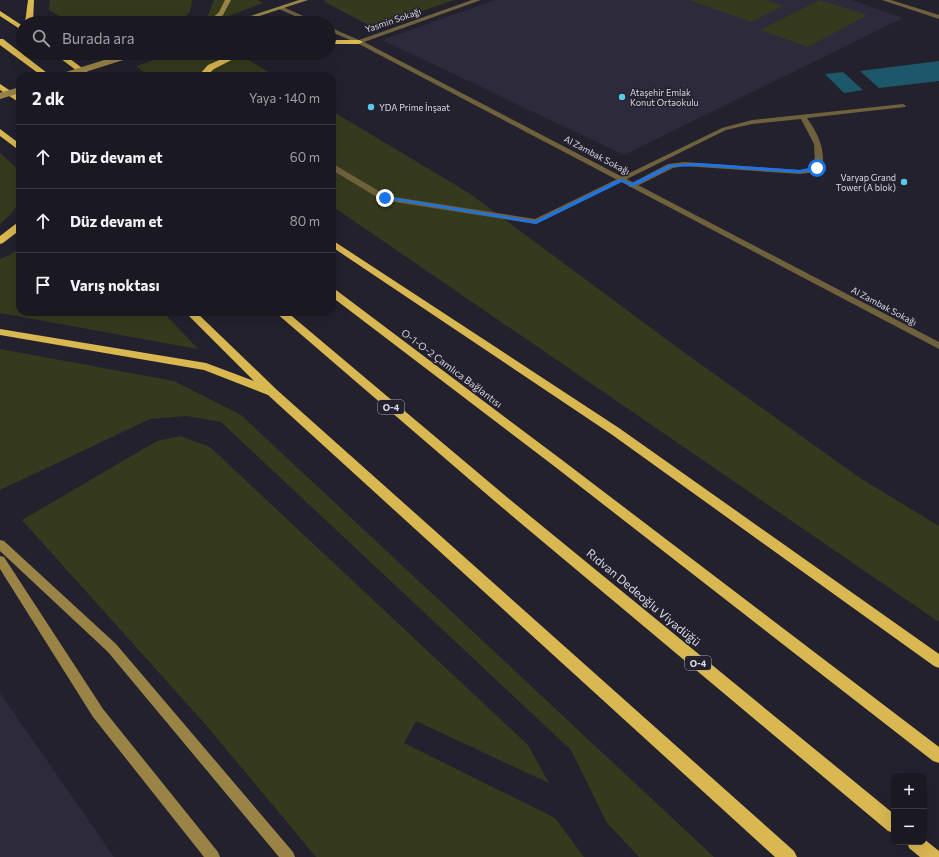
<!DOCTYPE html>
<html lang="tr">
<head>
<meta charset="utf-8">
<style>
  :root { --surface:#1a1922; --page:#23222a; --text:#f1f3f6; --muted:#9fa0a5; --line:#383840 }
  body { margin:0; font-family:Commissioner,sans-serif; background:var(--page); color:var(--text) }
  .controls { position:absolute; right:12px; bottom:12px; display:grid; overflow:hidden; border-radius:8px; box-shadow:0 4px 16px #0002 }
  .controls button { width:36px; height:36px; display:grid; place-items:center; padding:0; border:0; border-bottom:1px solid var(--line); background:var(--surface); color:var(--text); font:20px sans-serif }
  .stop { position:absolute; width:12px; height:12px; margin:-9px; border:3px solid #1a73e8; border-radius:50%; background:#fff }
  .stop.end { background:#1a73e8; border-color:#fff; box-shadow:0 1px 4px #0008 }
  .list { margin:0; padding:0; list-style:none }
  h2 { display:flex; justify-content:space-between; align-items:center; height:52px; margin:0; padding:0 16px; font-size:17px }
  h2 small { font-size:13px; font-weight:400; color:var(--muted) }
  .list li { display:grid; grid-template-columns:26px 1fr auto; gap:12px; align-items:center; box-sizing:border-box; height:64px; padding:0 16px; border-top:1px solid var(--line) }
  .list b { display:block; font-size:15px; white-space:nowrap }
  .list em { font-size:13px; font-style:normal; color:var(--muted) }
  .icon { flex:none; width:22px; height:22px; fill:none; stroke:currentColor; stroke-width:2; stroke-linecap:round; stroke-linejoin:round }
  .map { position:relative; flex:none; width:939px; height:857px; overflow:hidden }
  .search { position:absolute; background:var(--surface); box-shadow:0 4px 16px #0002; left:16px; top:16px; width:320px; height:44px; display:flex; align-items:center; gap:10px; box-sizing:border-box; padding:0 14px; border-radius:22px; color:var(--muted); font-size:15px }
  .panel { position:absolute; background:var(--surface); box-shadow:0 4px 16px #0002; left:16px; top:72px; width:320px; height:244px; border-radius:12px }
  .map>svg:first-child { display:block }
  .built { fill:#2d2a3b }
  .green { fill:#353a1e }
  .water { fill:#1d576a }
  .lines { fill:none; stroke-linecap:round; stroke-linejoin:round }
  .lane { fill:#6e613c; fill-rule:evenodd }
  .street { fill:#6e613c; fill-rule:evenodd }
  .secondary { fill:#998446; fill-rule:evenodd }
  .highway { fill:#d9b751; fill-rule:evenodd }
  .secondary-bridge { stroke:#998446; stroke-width:6 }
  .route { fill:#1a73e8 }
  .poi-dot { fill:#5cc7e8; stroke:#23212e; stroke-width:1.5 }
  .labels { text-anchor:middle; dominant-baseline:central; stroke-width:3; stroke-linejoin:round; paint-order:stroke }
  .far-street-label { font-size:9px; fill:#dbdae3; stroke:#23212e }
  .far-poi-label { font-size:9px; fill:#dbdae3; stroke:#23212e; text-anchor:start }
  .shield { fill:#23212e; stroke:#a4a2ad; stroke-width:1 }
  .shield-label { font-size:9px; font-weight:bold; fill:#dbdae3 }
  .street-label { font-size:10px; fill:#dbdae3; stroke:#23212e }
  .near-street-label { font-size:12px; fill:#dbdae3; stroke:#23212e }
</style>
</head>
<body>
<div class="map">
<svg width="939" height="857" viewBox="0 0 939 857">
  <rect width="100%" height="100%" fill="#23212e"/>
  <g class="built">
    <path d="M495,0h357l51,18 -279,137 -242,-115z"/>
    <path d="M0,693l114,164h-114z"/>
  </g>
  <g class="green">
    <path d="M50,0h142l-2,12 -13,11h-105l-23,-13z"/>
    <path d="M214,0h44l5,3 -52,20h-11l8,-8z"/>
    <path d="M326,0h128l-80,28 -51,-27z"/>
    <path d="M689,0h77l17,6 -32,16z"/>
    <path d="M820,0l47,15 -59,32 -48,-17z"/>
    <path d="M176,53h61l38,23h-126l-13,-10z"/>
    <path d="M332,111l137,82 209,155 182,130 79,48v96l-607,-416z"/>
    <path d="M0,153l20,18c0,28 3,34 -20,53z"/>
    <path d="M20,248v64h143l35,37 -198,-36v-54l10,-4z"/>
    <path d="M0,349l174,32 67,34 473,442h-75l-32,-34 -36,-73 -350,-328 -34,-6 -37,3 -150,71z"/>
    <path d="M180,436l30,11 318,298 21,38 -133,-62 -12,22 151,75 29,39h-268l-110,-132 -184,-205 135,-79z"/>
  </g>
  <g class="water">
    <path d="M939,61v20l-60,7 -19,-17z"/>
    <path d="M843,72l20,18 -19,3 -19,-19z"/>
  </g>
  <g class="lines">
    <path class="lane" d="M903,104l3,2 -1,1 -98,11c11,16 17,28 16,47l-8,7 -15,2 -116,-8 -11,2 -38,19h-6l-1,-2 40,-21 16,-2 116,8 10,-2 5,-4 -1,-20 -13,-25 -49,5 -26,6 -190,94 -154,-24 -50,-30v-5h3l52,31 148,23 187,-91 30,-8z"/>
    <g class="street">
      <path d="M472,0h9l-117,42 575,300v7l-582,-306 -28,-12v-4l30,13z"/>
      <path d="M882,0h9l48,15v4z"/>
      <path d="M279,7h4l36,16h-8l-32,-14z"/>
    </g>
    <g class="secondary">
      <path d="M225,0h6l-8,15 -9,8h-7l12,-11z"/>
      <path d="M299,0h9l-70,23h-9z"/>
      <path d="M0,540l4,1 112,103 177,208 2,5h-16l-171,-205 -108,-101z"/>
      <path d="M0,556l4,1 99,152 115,143 2,5h-16l-111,-140 -93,-148z"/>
    </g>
    <g class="highway">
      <path d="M28,0h6l-1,23h-8z"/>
      <path d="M0,11l23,15v5l-23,-15z"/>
      <path d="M0,39h3l48,37h-9l-42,-31z"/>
      <path d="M329,40h30l4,2 -4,2h-30z"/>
      <path d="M53,53h9l31,23h-9z"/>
      <path d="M235,53h10l-31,16 -8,7h-8l10,-11z"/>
      <path d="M0,84l20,13v6l-20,-13z"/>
      <path d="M0,129l20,15v7l-20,-15z"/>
      <path d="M20,222v8l-17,13 -3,1v-8l17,-13z"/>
      <path d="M332,240l287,188 320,226v14l-5,-2 -323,-232 -279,-187z"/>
      <path d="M332,289l4,1 226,170 377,287v16l-6,-2 -379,-295 -222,-169z"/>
      <path d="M185,312h11l81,78 517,461 3,6h-22l-507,-462 -64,-25 -204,-35v-6l206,34 48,18z"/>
      <path d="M275,312h12l221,186 386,316v19l-6,-2 -390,-327z"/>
      <path d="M924,839l15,12v6h-19l-11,-9 -2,-6h17z"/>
    </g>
    <g class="secondary-bridge">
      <path d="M63,76l73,-23"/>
      <path d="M0,96l20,-6"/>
    </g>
  </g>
  <path class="route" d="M699,163l101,7 17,-4 2,2 -19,5 -101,-7 -27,1 -38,19h-3l-9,-4 -86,42 -154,-26 3,-2 150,25 85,-42 12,4 37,-18z"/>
  <g class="poi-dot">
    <circle cx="622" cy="97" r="4"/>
    <circle cx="371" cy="107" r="4"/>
    <circle cx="904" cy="182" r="4"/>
  </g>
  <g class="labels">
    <g class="far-street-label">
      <text transform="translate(393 20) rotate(-19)">Yasmin Sokağı</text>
      <text transform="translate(597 155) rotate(28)">Al Zambak Sokağı</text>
      <text transform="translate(884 306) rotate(28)">Al Zambak Sokağı</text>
    </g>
    <g class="far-poi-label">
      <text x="630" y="92">Ataşehir Emlak<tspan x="630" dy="10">Konut Ortaokulu</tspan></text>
      <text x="379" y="107">YDA Prime İnşaat</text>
      <text x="896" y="177" text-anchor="end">Varyap Grand<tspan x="896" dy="10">Tower (A blok)</tspan></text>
    </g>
    <g class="shield">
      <rect x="378" y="400" width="26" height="14" rx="3"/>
      <rect x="685" y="656" width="26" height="14" rx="3"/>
    </g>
    <g class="shield-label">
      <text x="391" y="407">O-4</text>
      <text x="698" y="663">O-4</text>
    </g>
    <g class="street-label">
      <text transform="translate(452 368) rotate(37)">O-1-O-2 Çamlıca Bağlantısı</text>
    </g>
    <g class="near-street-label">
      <text transform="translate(644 597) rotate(40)">Rıdvan Dedeoğlu Viyadüğü</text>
    </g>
  </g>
</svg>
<div class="controls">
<button>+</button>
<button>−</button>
</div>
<div class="stop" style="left:817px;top:168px"></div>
<div class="stop end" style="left:385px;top:198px"></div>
<div class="search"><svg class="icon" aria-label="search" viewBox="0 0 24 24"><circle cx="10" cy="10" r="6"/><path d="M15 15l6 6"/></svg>Burada ara</div>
<section class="panel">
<h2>2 dk<small>Yaya · 140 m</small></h2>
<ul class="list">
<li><svg class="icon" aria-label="ahead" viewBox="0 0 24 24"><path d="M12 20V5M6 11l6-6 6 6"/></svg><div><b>Düz devam et</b></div><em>60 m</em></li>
<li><svg class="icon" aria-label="ahead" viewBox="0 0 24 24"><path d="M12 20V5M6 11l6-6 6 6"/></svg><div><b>Düz devam et</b></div><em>80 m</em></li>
<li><svg class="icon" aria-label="arrive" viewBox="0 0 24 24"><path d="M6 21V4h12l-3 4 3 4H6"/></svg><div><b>Varış noktası</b></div></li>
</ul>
</section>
</div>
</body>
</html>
